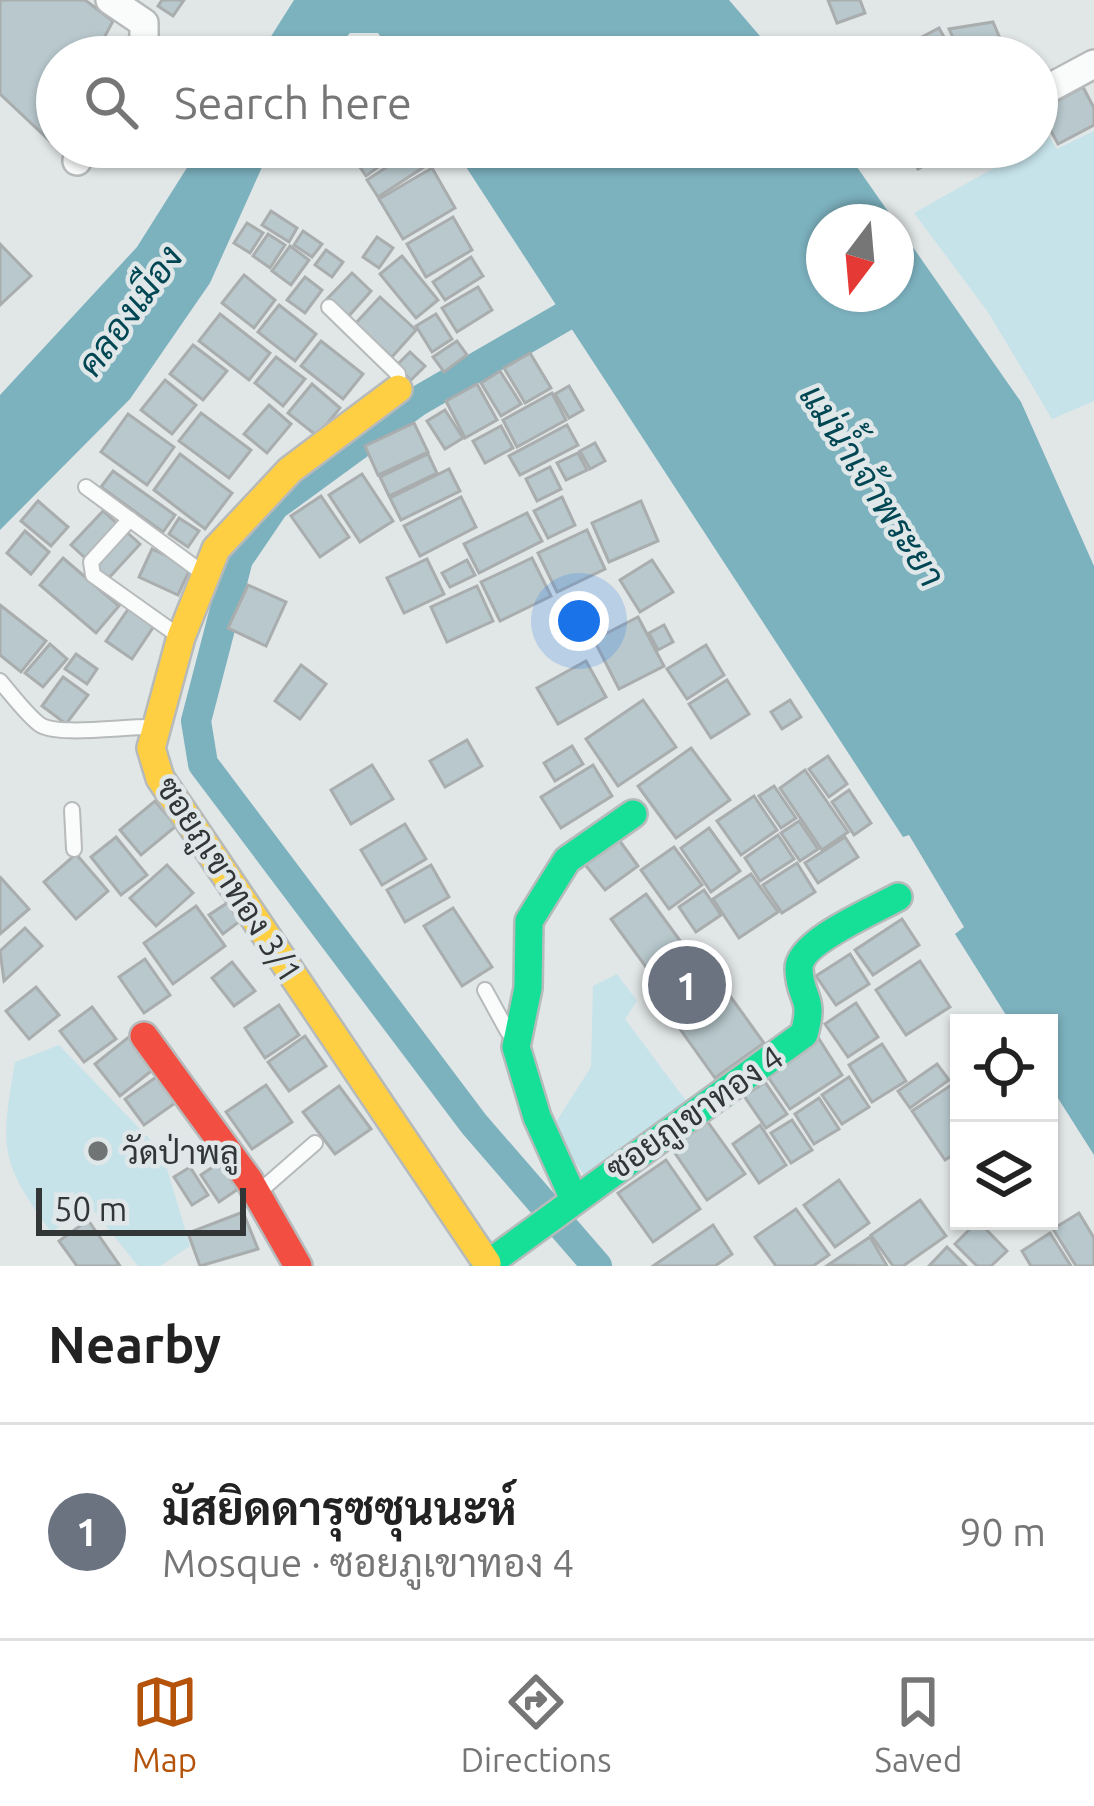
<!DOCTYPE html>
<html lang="en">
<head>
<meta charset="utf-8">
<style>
  :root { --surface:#fff; --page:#f2f2f2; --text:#222; --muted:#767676; --line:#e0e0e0; --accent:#b45309 }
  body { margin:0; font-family:Ubuntu,Sarabun,sans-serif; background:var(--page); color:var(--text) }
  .controls { position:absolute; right:36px; bottom:36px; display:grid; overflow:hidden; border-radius:0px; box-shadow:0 3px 9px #0004 }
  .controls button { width:108px; height:108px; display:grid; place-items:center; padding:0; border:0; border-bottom:3px solid var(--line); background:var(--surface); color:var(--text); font:60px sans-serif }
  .compass { position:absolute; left:806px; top:204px; width:108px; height:108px; border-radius:50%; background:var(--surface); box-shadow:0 3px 9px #0004; rotate:196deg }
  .scale { position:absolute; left:36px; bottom:30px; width:210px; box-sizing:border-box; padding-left:12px; border:6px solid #333636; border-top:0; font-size:33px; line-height:42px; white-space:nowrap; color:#333636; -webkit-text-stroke:9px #dfe7e9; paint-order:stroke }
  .you { position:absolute; left:579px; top:621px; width:42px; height:42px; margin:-30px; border:9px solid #fff; border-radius:50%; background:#1a73e8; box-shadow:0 0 0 18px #1a73e833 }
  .badge { display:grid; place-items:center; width:78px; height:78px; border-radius:50%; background:var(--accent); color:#fff; font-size:39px; font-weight:700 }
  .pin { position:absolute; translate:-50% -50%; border:6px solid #fff; box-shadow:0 3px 12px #0006 }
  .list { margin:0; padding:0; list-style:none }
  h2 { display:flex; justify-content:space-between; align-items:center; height:156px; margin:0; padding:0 48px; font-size:51px }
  h2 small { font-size:39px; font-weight:400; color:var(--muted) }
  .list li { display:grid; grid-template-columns:78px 1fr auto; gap:36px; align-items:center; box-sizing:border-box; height:216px; padding:0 48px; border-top:3px solid var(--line) }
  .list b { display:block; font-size:45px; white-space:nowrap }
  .list p { margin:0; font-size:39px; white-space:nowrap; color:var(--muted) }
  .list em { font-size:39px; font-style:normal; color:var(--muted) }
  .icon { flex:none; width:66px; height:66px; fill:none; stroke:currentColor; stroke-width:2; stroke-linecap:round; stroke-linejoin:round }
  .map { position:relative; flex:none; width:1094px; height:1266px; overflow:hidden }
  .search { position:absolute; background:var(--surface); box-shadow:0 3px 9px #0004; left:36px; right:36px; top:36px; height:132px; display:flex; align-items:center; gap:30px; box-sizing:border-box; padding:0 42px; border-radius:66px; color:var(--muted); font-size:45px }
  .sheet { height:372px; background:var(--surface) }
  nav { display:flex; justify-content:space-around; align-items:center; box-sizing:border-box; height:168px; border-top:3px solid var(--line); background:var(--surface); font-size:33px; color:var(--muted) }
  nav a { display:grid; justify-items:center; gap:6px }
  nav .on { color:var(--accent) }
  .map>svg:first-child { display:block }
  .green { fill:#c6e3ea }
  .water { fill:#7cb1be; fill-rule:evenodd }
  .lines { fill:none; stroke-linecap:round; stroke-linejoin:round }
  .canal { stroke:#7cb1be; stroke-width:30 }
  .building { fill:#b8c8cd; stroke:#a9adad; stroke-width:3 }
  .lane-casing { stroke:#b7babb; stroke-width:18 }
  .street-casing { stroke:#b7babb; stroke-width:32 }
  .fast-casing { stroke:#b7babb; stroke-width:32 }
  .slow-casing { stroke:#b7babb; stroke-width:32 }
  .jam-casing { stroke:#b7babb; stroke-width:32 }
  .lane { stroke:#fafbfb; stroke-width:14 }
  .street { stroke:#fafbfb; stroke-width:27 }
  .fast { stroke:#16e098; stroke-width:27 }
  .slow { stroke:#ffcf43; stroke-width:27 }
  .jam { stroke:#f24e42; stroke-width:27 }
  .poi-dot { fill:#707474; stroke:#dfe7e9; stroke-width:4.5 }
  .labels { text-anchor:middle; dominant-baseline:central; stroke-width:9; stroke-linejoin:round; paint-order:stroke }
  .street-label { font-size:33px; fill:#333636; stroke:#dfe7e9 }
  .poi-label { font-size:33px; fill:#333636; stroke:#dfe7e9; text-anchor:start }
  .water-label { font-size:36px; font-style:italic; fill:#004653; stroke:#dfe7e9 }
</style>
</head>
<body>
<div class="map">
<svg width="1094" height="1266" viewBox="0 0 1094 1266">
  <rect width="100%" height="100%" fill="#e1e6e7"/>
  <g class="green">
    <path d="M1094,131v270l-42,18 -64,-107 -74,-99 135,-76 8,12z"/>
    <path d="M617,974l20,27 -12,18 64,86 -104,71 -34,-46 40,-63 2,-81z"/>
    <path d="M59,1045l103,107 28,94 -30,20h-22l-48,-60 -39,26c-51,-71 -51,-82 -36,-170z"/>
  </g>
  <g class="water">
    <path d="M294,0h435l49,57h-383l-17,-24h-28l-22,24h-70z"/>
    <path d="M200,147h71l-61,136 -80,116 -130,131v-135l137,-148z"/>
    <path d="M453,147h390l178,255 73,164v589l-45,-71v-61h-38l-56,-89 9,-7 -55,-92 -6,2zM896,222v72h-72v-72z"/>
  </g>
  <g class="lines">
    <path class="canal" d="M597,1266l-123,-142 -271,-360 -7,-43 42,-162 36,-53 144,-105 182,-105"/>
  </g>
  <g class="building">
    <path d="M0,0h85l28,21 -19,36h-37v70l-7,14 -50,-47z"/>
    <path d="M162,0h22l-11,16 -15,-10z"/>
    <path d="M828,0h32l5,13 -28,10z"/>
    <path d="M993,22l15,35h-46l-13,-28z"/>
    <path d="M939,28l16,29h-67v-2z"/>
    <path d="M1083,87l11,21v17l-36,19 -18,-34z"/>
    <path d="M373,147h33l-40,29 -11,-16z"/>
    <path d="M906,147h53l-41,22z"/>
    <path d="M413,150l11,17 -46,30 -11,-17z"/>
    <path d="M432,168l23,40 -52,31 -24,-40z"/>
    <path d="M271,211l26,17 -8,14 -27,-17z"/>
    <path d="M453,217l19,33 -46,27 -19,-33z"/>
    <path d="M247,223l16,10 -13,20 -16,-10z"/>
    <path d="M303,231l19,13 -10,13 -18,-12z"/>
    <path d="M268,234l17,11 -15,23 -17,-12z"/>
    <path d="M377,237l16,11 -14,20 -16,-11z"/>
    <path d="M0,244l31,32 -31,29z"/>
    <path d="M290,246l19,14 -18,25 -19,-14z"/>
    <path d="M326,250l17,12 -11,15 -17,-12z"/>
    <path d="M402,256l36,44 -22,18 -36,-44z"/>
    <path d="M471,257l12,19 -38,24 -12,-18z"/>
    <path d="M352,273l19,18 -24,27 -20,-19z"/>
    <path d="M244,275l31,25 -21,28 -32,-25z"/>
    <path d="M305,277l17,13 -17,23 -18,-13z"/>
    <path d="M478,287l14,23 -35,22 -15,-24z"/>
    <path d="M380,297l36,33 -24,27 -37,-33z"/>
    <path d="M279,305l37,29 -21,27 -37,-29z"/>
    <path d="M220,314l50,39 -21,27 -50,-39z"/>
    <path d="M436,314l16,25 -20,13 -16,-26z"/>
    <path d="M321,341l42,33 -20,25 -42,-33z"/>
    <path d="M457,341l10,14 -23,17 -11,-15z"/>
    <path d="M193,345l34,26 -24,29 -33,-26z"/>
    <path d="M410,352l15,14 -14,14 -15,-14z"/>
    <path d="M530,353l21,35 -26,15 -21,-35z"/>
    <path d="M276,357l29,22 -22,27 -28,-23z"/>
    <path d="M500,371l21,33 -20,12 -20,-33z"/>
    <path d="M165,380l31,25 -24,29 -31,-24z"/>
    <path d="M312,384l28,24 -23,28 -29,-23z"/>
    <path d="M477,384l20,36 -32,18 -19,-37z"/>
    <path d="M569,386l14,24 -14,8 -14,-24z"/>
    <path d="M552,393l14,27 -49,27 -14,-27z"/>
    <path d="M269,405l22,19 -24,29 -23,-19z"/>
    <path d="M445,410l18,28 -18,11 -18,-28z"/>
    <path d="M201,413l50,37 -22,28 -50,-37z"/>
    <path d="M128,414l46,33 -27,38 -46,-33z"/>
    <path d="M414,423l14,29 -50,23 -13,-29z"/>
    <path d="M567,425l11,20 -58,30 -11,-19z"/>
    <path d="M501,426l12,22 -28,15 -12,-22z"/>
    <path d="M595,443l10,18 -15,8 -10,-18z"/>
    <path d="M578,453l9,17 -21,10 -9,-17z"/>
    <path d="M180,454l52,39 -27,36 -51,-39z"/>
    <path d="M428,454l9,19 -48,23 -9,-19z"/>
    <path d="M550,467l11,22 -24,12 -11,-22z"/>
    <path d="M449,469l11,22 -59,29 -11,-22z"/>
    <path d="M113,471l62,44 -12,17 -62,-45z"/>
    <path d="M362,474l31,47 -33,21 -31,-47z"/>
    <path d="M321,496l28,41 -29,20 -29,-41z"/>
    <path d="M461,497l15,30 -56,29 -16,-30z"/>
    <path d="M562,497l13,28 -27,13 -14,-27z"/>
    <path d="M38,501l30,26 -17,19 -30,-25z"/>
    <path d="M641,501l17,40 -49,21 -17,-39z"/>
    <path d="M103,511l37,33 -32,35 -37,-34z"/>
    <path d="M527,513l15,28 -63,32 -15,-29z"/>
    <path d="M179,518l20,13 -11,16 -19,-13z"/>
    <path d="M587,530l18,39 -48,23 -19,-39z"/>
    <path d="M25,531l24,21 -18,22 -24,-21z"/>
    <path d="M152,549l39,18 -13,28 -39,-18z"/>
    <path d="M63,558l56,48 -23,27 -56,-48z"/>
    <path d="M532,558l19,38 -51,25 -19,-39z"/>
    <path d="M427,559l17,35 -40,19 -17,-35z"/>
    <path d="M467,560l8,15 -25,12 -8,-14z"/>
    <path d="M652,560l21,32 -33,20 -20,-32z"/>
    <path d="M248,585l38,17 -20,44 -38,-18z"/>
    <path d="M477,586l16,35 -46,21 -16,-35z"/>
    <path d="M0,605l46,36 -25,31 -21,-17z"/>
    <path d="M129,608l25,18 -22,33 -26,-18z"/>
    <path d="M638,617l26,49 -45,23 -25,-49z"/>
    <path d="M664,625l9,17 -15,8 -9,-17z"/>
    <path d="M50,644l17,15 -24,28 -18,-14z"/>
    <path d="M706,645l18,30 -37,24 -20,-30z"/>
    <path d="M76,654l21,15 -10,15 -22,-15z"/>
    <path d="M586,661l20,36 -48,27 -21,-36z"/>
    <path d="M301,665l25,19 -26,35 -25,-18z"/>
    <path d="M63,677l25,18 -22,29 -24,-18z"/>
    <path d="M727,680l22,34 -38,24 -22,-34z"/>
    <path d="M643,700l33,47 -58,39 -32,-47z"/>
    <path d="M790,700l11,17 -19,12 -11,-17z"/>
    <path d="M467,740l15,26 -37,21 -15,-26z"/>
    <path d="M572,746l11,18 -28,17 -11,-18z"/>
    <path d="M691,748l39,52 -54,38 -38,-52z"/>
    <path d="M828,756l19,28 -18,13 -20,-28z"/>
    <path d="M372,765l21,34 -42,25 -20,-34z"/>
    <path d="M593,765l19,31 -51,32 -20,-31z"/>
    <path d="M805,770l43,62 -26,18 -42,-62z"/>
    <path d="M774,786l22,32 -15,10 -22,-32z"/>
    <path d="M849,790l22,33 -17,12 -22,-33z"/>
    <path d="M754,796l23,34 -36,25 -24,-34z"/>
    <path d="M155,801l21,25 -35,29 -21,-25z"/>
    <path d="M799,821l19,28 -18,12 -19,-28z"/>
    <path d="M405,824l21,35 -44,26 -21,-35z"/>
    <path d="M709,828l31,43 -29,21 -30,-44z"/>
    <path d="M614,833l24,33 -33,24 -25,-32z"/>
    <path d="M778,835l16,24 -34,22 -15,-23z"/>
    <path d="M116,837l31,38 -26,20 -30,-38z"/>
    <path d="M845,837l13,20 -40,26 -13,-20z"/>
    <path d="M674,847l28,38 -33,24 -28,-39z"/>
    <path d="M76,854l32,37 -32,28 -32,-37z"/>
    <path d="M797,863l18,29 -33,21 -19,-28z"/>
    <path d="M167,865l26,28 -37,33 -26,-28z"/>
    <path d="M431,865l18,32 -44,25 -18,-32z"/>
    <path d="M751,874l27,38 -39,26 -26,-39z"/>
    <path d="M1,878l28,31 -29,25v-54z"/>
    <path d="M704,890l17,25 -25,17 -17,-25z"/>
    <path d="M646,894l46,63 7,-4 65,90 -49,35 -65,-91 7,-5 -46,-63z"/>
    <path d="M227,903l13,18 -17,13 -14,-19z"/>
    <path d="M196,906l29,40 -52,38 -29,-41z"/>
    <path d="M453,908l39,59 -30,19 -38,-60z"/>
    <path d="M902,919l17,26 -46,30 -18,-25z"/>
    <path d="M25,928l17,18 -38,35 -4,-30z"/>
    <path d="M850,954l19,30 -33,21 -20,-29z"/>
    <path d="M145,959l25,36 -26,18 -25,-36z"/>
    <path d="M920,961l30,46 -44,28 -30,-45z"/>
    <path d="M232,962l23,29 -21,15 -22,-28z"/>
    <path d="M36,987l23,28 -30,24 -23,-28z"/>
    <path d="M856,1003l22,34 -30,20 -23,-33z"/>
    <path d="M279,1005l20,30 -34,23 -20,-30z"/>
    <path d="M92,1007l24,32 -32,23 -24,-31z"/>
    <path d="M130,1036l25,32 -35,28 -25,-32z"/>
    <path d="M305,1036l21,30 -37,25 -21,-29z"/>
    <path d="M819,1039l23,36 -52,34 -24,-35z"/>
    <path d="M882,1044l24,37 -34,21 -23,-37z"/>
    <path d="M937,1064l12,16 -39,28 -12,-17z"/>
    <path d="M159,1075l19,26 -34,24 -19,-26z"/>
    <path d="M849,1077l20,30 -27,17 -20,-29z"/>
    <path d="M959,1080v71l-14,9 -33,-49z"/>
    <path d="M765,1082l22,32 -21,14 -22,-32z"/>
    <path d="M266,1085l26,37 -40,27 -26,-37z"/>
    <path d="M339,1086l32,43 -36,25 -32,-42z"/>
    <path d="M819,1098l20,31 -25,15 -19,-30z"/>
    <path d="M705,1118l40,56 -38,26 -39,-57z"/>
    <path d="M792,1120l20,30 -21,13 -20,-30z"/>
    <path d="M760,1125l26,40 -27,18 -26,-39z"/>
    <path d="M666,1160l34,49 -47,33 -35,-49z"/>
    <path d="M220,1162l18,27 -19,13 -18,-27z"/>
    <path d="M190,1167l18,28 -16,10 -18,-28z"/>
    <path d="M839,1180l30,43 -34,24 -31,-42z"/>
    <path d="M920,1200l26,36 -43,30h-10l-22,-31z"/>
    <path d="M796,1209l33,46 -16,11h-37l-21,-29z"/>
    <path d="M243,1212l15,37 -58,17 -12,-33z"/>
    <path d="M1079,1213l15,25v28h-18l-23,-37z"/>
    <path d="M88,1220l32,46h-43l-18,-25z"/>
    <path d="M978,1221l29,30 -16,15h-14l-22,-22z"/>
    <path d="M713,1225l19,29 -17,12h-62z"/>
    <path d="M1050,1233l21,33h-40l-9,-15z"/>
    <path d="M870,1237l17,29 -59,-1z"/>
    <path d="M947,1247l19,19h-37z"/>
  </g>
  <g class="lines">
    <defs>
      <g id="lane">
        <path d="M329,307l69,67 1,10"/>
        <path d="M86,487l114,84"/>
        <path d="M130,519l-39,43 2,13 83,59"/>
        <path d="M0,681c12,14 25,32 39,43 16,13 87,2 113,3"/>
        <path d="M72,810l2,39"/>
        <path d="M485,990l23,42"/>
        <path d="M260,1191l55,-48"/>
      </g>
      <g id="street">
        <path d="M110,0l34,23v16l-10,18"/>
        <path d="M1040,93l54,-29"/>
        <path d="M77,161l7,-14"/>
      </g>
      <g id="fast">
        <path d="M573,1197l-36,-80 -21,-70 12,-59 1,-67 38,-61 66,-46"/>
        <path d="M485,1266l319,-232c11,-39 -4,-33 -5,-65 -1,-27 76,-59 99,-72"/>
      </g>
      <path id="slow" d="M398,389l-108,81 -74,79 -35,88 -30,111 9,30 327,485"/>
      <path id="jam" d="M144,1036l105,144 49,86"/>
    </defs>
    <use href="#lane" class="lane-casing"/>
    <use href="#street" class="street-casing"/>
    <use href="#fast" class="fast-casing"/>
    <use href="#slow" class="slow-casing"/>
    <use href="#jam" class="jam-casing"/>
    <use href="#lane" class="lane"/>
    <use href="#street" class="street"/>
    <use href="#fast" class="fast"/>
    <use href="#slow" class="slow"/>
    <use href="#jam" class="jam"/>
  </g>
  <circle class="poi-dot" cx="98" cy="1151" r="12"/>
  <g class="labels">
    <g class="street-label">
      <text transform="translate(230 879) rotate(57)">ซอยภูเขาทอง 3/1</text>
      <text transform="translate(694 1112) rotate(-35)">ซอยภูเขาทอง 4</text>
    </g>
    <g class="poi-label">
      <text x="122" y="1151">วัดป่าพลู</text>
    </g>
    <g class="water-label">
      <text transform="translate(129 310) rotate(-54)">คลองเมือง</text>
      <text transform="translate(873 485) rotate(57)">แม่น้ำเจ้าพระยา</text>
    </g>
  </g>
</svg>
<div class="controls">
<button><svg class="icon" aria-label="locate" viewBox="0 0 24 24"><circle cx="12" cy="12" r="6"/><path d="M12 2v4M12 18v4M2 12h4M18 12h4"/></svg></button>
<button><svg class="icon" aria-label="layers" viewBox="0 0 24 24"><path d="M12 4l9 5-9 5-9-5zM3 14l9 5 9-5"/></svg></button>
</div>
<svg class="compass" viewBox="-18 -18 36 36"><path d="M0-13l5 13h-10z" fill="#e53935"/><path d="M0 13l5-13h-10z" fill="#767676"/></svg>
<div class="scale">50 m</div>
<div class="you"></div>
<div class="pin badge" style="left:687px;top:985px;background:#6b7280">1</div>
<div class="search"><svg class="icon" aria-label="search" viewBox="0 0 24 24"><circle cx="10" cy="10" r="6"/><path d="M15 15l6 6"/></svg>Search here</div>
</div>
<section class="sheet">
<h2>Nearby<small></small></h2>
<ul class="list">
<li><span class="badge" style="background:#6b7280">1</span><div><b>มัสยิดดารุซซุนนะห์</b><p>Mosque · ซอยภูเขาทอง 4</p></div><em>90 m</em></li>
</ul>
</section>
<nav>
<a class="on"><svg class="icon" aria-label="map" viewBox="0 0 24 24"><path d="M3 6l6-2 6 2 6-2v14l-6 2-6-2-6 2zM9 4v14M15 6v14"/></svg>Map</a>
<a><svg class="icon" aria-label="directions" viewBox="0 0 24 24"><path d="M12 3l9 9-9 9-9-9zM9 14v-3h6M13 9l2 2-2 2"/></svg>Directions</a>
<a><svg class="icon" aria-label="saved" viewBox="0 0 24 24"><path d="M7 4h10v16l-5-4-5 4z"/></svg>Saved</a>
</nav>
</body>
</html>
